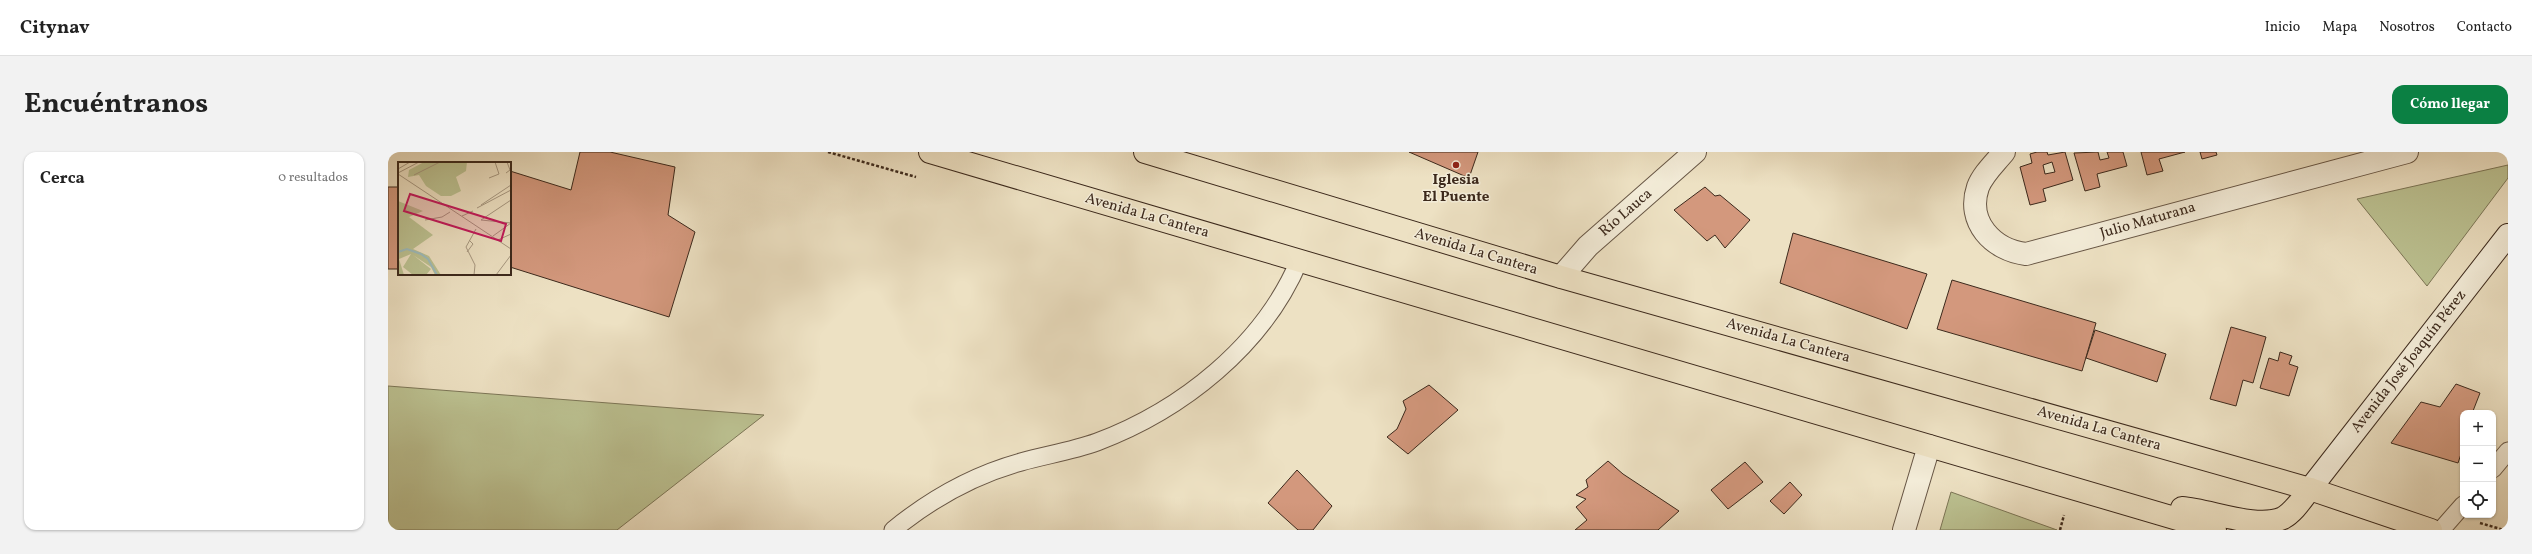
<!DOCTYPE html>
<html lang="es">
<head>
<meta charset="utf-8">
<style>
  :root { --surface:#fff; --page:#f2f2f2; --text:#222; --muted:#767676; --line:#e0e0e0; --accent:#0b8043 }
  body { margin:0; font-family:Vollkorn,serif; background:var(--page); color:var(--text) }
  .controls { position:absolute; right:12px; bottom:12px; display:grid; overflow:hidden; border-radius:8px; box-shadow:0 1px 3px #0004 }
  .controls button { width:36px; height:36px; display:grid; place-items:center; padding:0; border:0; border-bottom:1px solid var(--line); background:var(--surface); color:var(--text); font:20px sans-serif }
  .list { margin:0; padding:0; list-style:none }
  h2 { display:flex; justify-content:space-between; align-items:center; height:52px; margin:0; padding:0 16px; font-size:17px }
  h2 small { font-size:13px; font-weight:400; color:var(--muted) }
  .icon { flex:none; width:22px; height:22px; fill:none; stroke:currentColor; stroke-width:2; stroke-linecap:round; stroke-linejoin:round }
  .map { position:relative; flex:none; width:2120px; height:378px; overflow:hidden; border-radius:12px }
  header { display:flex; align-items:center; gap:24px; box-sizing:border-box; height:56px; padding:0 20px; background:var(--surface); border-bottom:1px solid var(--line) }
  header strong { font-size:19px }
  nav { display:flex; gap:22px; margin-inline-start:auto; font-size:14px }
  .intro { display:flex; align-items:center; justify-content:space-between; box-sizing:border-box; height:96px; padding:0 24px }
  h1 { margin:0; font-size:28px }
  .button { padding:10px 18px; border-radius:12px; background:var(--accent); color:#fff; font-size:14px; font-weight:700 }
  main { display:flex; gap:24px; padding:0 24px }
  aside { flex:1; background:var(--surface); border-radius:12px; box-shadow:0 1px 3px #0004 }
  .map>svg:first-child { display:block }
  .green { fill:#bcc292; stroke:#7c7657 }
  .building { fill:#d3987d; stroke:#3c291c; fill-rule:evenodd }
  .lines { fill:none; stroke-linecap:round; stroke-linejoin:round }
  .lane-casing { stroke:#685746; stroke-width:19 }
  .street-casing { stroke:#685746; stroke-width:24 }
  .secondary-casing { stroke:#3c291c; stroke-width:24 }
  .highway-casing { stroke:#3c291c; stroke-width:24 }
  .path { stroke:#3c291c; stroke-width:2.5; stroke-dasharray:3 2; stroke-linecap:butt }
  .lane { stroke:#f3ecd8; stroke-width:17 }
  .street { stroke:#f3ecd8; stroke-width:22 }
  .secondary { stroke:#f3ecd8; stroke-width:22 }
  .highway { stroke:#ede1c3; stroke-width:22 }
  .poi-dot { fill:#8f2418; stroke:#f3ecd8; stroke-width:1.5 }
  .labels { text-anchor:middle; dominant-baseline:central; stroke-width:3; stroke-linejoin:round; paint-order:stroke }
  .poi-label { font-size:15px; font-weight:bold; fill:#3c291c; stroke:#f3ecd8 }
  .street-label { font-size:15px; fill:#3c291c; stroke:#f3ecd8 }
  .inset-river { fill:none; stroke:#9cbbbc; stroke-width:2 }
  .inset-road { fill:none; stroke:#a69780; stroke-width:1 }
  .view { fill:#c2185b; fill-opacity:0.15; stroke:#c2185b; stroke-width:2 }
  .inset-edge { fill:none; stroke:#3c291c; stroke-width:2 }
</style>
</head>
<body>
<header>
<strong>Citynav</strong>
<nav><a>Inicio</a><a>Mapa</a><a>Nosotros</a><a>Contacto</a></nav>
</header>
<div class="intro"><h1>Encuéntranos</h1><a class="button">Cómo llegar</a></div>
<main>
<aside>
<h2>Cerca<small>0 resultados</small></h2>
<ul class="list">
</ul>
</aside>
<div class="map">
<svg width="2120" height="378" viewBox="0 0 2120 378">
  <rect width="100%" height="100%" fill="#ede1c3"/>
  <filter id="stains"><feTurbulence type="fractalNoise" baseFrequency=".005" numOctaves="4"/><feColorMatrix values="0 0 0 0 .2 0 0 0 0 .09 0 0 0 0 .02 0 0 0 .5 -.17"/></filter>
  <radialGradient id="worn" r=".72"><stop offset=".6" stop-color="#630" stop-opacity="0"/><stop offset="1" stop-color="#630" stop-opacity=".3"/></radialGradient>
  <g class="green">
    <path d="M2120,13v13l-81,108 -70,-87z"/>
    <path d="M0,234l376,29 -147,115h-229z"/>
    <path d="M1563,340l106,38h-117z"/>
  </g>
  <g class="building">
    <path d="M192,0h30l65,15 -7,48 27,17 -26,85 -159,-50v-96l61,19z"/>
    <path d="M1021,0h69l-9,26z"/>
    <path d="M1649,0h10l1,3 17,-3 8,28 -30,9 3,12 -16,4 -10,-38 12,-4 -2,-9zM1664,10l3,10 -10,2 -2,-9z"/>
    <path d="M1710,0l2,8 9,-2 -2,-6h16l4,14 -30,8 3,13 -15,4 -11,-38z"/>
    <path d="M1753,0h44l-26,7 4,12 -16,4z"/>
    <path d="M1812,0h16l1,3 -15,4z"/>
    <rect x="0" y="35" width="11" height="82"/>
    <path d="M1317,35l10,9 5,-1 30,25 -25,28 -10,-13 -8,6 -33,-31z"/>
    <path d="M1405,81l134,41 -20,55 -127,-46z"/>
    <path d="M1564,128l144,43 -14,48 -145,-42z"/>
    <path d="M1843,175l35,10 -13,46 -10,-3 -7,26 -26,-7z"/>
    <path d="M1707,178l71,24 -9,28 -71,-24z"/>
    <path d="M1892,200l12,4 -3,8 9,3 -9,29 -29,-8 9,-30 9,3z"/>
    <path d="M2068,232l24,9 -7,18 4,2h-14v43l-2,-2 -3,9 -67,-20 30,-41 19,5z"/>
    <path d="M1041,233l29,25 -50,44 -21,-17 10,-8 9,-20 -3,-8z"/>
    <path d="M1220,309l15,13 56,37 -21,19h-83l12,-10 -11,-13 10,-8 -10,-4 12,-8 -2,-7z"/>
    <path d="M1357,310l18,20 -35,27 -17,-19z"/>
    <path d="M909,318l35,36 -19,24h-15l-30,-27z"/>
    <path d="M1402,330l12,13 -18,19 -14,-13z"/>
  </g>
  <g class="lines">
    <defs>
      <g id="lane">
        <path d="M2105,317l15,-18"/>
        <path d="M505,378c38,-31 81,-55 128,-68 25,-7 51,-11 76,-20 85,-32 166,-96 202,-181"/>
        <path d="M2053,378l22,-25"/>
      </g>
      <g id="street">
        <path d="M1616,0c-9,11 -21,22 -26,35 -12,35 15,63 48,67l381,-102"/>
        <path d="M1173,125l27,-31 107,-94"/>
        <path d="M1516,378l25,-84"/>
      </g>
      <path id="secondary" d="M1922,337l198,-254"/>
      <g id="highway">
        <path d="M542,0l1285,378"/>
        <path d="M757,0l416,125 749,212 121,41"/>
        <path d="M1794,356c28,2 75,22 101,10 11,-6 19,-19 27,-29"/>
      </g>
    </defs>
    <use href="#lane" class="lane-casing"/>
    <use href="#street" class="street-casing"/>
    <use href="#secondary" class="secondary-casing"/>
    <use href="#highway" class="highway-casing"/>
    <g class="path">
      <path d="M440,0l88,25"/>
      <path d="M2092,371l24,7"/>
      <path d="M1672,378l4,-15"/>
    </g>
    <use href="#lane" class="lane"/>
    <use href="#street" class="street"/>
    <use href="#secondary" class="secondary"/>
    <use href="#highway" class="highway"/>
  </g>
  <circle class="poi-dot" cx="1068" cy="13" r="4"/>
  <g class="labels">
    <g class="poi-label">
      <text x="1068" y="28">Iglesia<tspan x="1068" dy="17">El Puente</tspan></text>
    </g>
    <g class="street-label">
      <text transform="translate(1238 61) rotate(-41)">Río Lauca</text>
      <text transform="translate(759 64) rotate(16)">Avenida La Cantera</text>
      <text transform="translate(1760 69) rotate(-16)">Julio Maturana</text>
      <text transform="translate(1088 100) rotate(17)">Avenida La Cantera</text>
      <text transform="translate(1400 189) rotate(16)">Avenida La Cantera</text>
      <text transform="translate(2021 210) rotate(-52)">Avenida José Joaquín Pérez</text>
      <text transform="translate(1711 277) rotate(16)">Avenida La Cantera</text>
    </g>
  </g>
  <g transform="translate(10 10)">
    <rect width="113" height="113" fill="#ede1c3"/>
    <path d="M26,0h43l-1,9 -10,6 5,14 -10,5h-10l-15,-10 -7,-11 -11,2 1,-7zM0,39l25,10 -14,6 24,18 -20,14 16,7 12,19h-6l-4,-8 -18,-12 18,14 -5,6h-13l-10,-8 8,-13 -12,5 5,16h-6z" fill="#bcc292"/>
    <path class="inset-river" d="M0,90l9,-3 14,5 7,5 9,16"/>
    <path class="inset-road" d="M0,7l12,-7M0,11l21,-11M108,11l4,-3 -3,-8M0,12l113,75M16,13l26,-13M91,16l10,-4 -4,-12M83,43l30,-20M79,46l34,-18M64,54l11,-5M27,58l17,-3 8,-5M113,61l-30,-3 30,-20M95,74l18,-13M100,78l13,-6M69,90l6,-8 -4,-4M76,113l1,-10 -9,-18 10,-18M98,113l15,-20"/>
    <path class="view" d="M12,32l96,30 -5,17 -97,-30z"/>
    <rect width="113" height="113" class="inset-edge"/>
  </g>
  <rect width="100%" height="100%" filter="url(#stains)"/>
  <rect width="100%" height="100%" fill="url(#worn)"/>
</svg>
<div class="controls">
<button>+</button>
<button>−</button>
<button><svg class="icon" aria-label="locate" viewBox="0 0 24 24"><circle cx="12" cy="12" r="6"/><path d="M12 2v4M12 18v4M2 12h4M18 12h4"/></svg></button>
</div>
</div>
</main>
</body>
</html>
